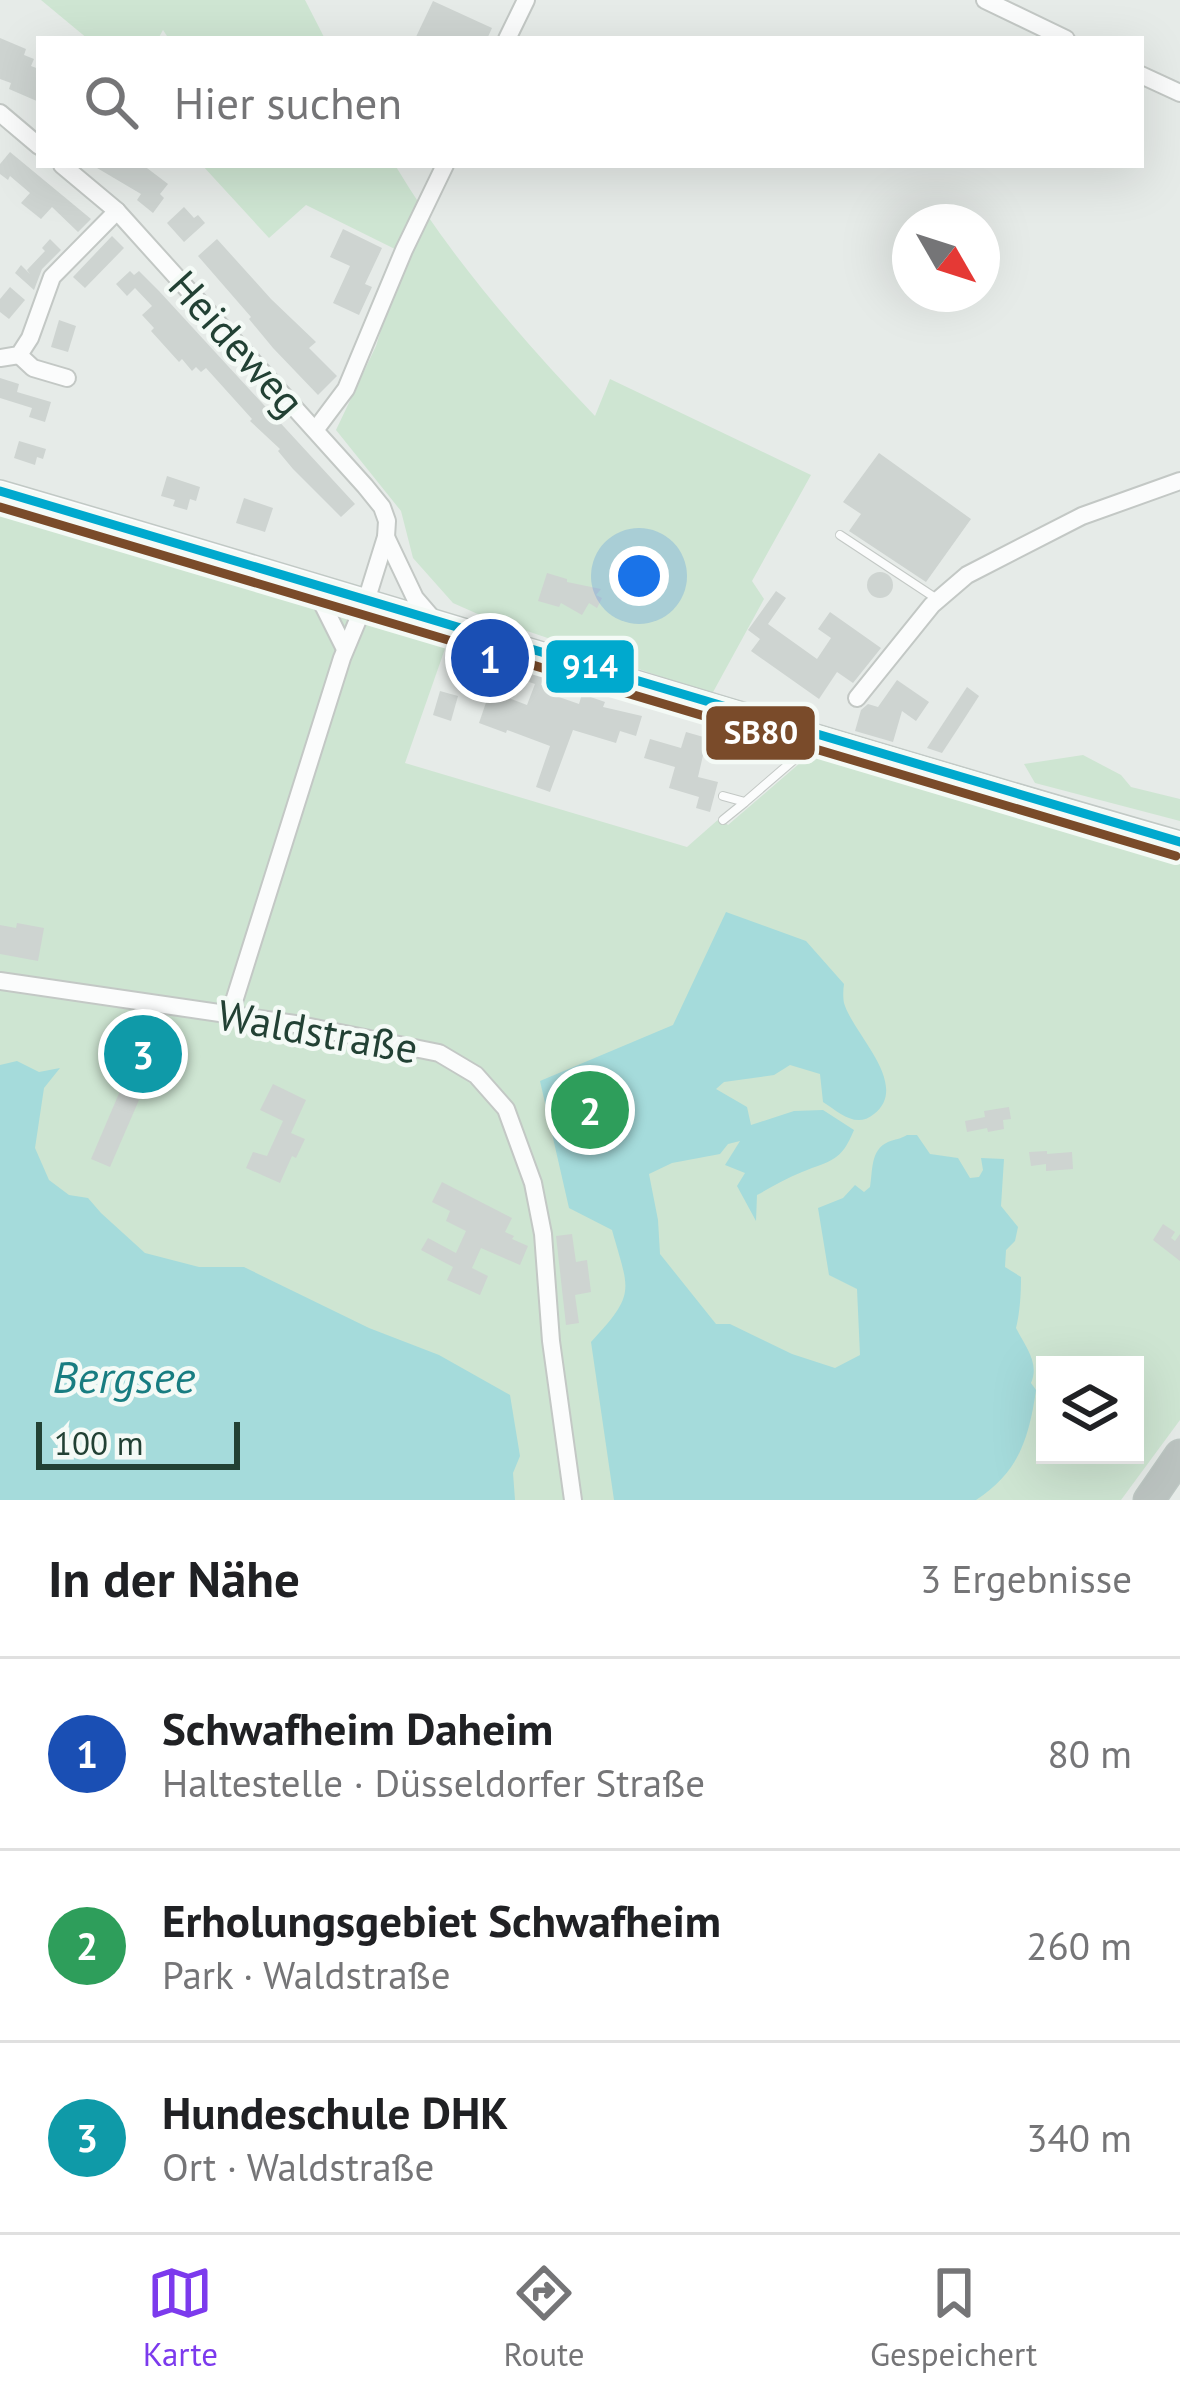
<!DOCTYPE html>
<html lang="de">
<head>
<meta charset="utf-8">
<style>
  :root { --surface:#fff; --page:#f2f2f2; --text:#202124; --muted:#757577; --line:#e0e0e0; --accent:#7c3aed }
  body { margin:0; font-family:"PT Sans",sans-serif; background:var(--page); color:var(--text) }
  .controls { position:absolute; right:36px; bottom:36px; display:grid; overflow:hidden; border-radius:0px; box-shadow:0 12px 48px #0002 }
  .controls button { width:108px; height:108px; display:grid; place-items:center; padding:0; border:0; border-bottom:3px solid var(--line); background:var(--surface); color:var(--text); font:60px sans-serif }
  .compass { position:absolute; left:892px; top:204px; width:108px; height:108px; border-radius:50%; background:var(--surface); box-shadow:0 12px 48px #0002; rotate:129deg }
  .scale { position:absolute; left:36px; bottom:30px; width:204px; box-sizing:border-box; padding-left:12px; border:6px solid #224134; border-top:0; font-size:33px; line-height:42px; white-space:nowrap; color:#224134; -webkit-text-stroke:9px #f4faf6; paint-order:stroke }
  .you { position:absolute; left:639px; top:576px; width:42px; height:42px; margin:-30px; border:9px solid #fff; border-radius:50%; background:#1a73e8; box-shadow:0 0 0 18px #1a73e833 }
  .badge { display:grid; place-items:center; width:78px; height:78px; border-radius:50%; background:var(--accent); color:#fff; font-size:39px; font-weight:700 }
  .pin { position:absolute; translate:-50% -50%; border:6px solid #fff; box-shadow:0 3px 12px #0006 }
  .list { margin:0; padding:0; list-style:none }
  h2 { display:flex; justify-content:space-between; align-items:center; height:156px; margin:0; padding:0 48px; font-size:51px }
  h2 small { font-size:39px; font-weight:400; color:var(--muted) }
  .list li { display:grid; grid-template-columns:78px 1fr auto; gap:36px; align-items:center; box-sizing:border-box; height:192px; padding:0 48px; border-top:3px solid var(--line) }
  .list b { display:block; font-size:45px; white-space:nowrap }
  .list p { margin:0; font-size:39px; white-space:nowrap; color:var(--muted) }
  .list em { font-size:39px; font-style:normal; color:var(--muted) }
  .icon { flex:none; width:66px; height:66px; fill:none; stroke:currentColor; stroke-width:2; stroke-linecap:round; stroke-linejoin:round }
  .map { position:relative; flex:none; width:1180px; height:1500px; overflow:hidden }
  .search { position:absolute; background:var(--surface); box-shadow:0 12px 48px #0002; left:36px; right:36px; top:36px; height:132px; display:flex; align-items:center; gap:30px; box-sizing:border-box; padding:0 42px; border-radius:0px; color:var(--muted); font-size:45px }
  .sheet { height:732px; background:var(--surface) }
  nav { display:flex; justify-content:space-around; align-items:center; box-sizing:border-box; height:168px; border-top:3px solid var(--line); background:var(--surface); font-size:33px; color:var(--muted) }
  nav a { display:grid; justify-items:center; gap:6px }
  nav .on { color:var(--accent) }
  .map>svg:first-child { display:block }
  .green { fill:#cee5d2; fill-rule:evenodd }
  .water { fill:#a5dbdb }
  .building { fill:#ced4d1 }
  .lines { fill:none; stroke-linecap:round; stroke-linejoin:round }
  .lane-casing { stroke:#c3c8c5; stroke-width:10 }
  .street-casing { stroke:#c3c8c5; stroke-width:20 }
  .secondary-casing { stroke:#c1c9c5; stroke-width:24 }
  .highway-casing { stroke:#bdc7c3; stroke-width:33 }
  .lane { stroke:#fbfcfc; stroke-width:8 }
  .street { stroke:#fbfcfc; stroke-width:16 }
  .secondary { stroke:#fbfcfc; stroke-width:21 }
  .highway { stroke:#bbc3c0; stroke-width:30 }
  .bus-1-casing { stroke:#f4faf6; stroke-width:18 }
  .bus-2-casing { stroke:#f4faf6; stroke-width:18 }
  .bus-1 { stroke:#00a9ce; stroke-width:9 }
  .bus-2 { stroke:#7a4b2a; stroke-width:9 }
  .labels { text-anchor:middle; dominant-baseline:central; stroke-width:9; stroke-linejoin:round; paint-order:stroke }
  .street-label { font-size:42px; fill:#224134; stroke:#f4faf6 }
  .water-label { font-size:45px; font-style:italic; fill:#187d81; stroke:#f4faf6 }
  .line-badge { stroke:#f4faf6; stroke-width:4.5 }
  .badge-label { font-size:33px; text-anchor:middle; font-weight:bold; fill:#fff }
</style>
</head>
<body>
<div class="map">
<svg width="1180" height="1500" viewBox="0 0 1180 1500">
  <rect width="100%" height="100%" fill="#e6ebe8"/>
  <g class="green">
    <path d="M41,0h264l20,39h-156l-6,-9 -5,9h-70z"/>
    <path d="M202,165h193c54,91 126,173 200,251l15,-37 201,96 -59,106 12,18 -52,95 -232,-79 -27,-12 -40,-45 -12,-47 -65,-81 40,-84 15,-48 18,-42 -103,-51 -37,33z"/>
    <path d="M0,507l376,112 71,24 -42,120 282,84 33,-29 8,7 87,-75 365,106v564l-59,80h-1121zM1045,1365h90v90h-90z"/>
    <path d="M1083,755l38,20 10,12 49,12v22l-145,-38 -11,-19z"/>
  </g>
  <g class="water">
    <path d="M726,912l80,29 38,43c-1,6 -1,14 0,19 9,31 67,82 30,111 -18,15 -34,-1 -51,-12l-3,-28 -30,-9 -16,10 -50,7 -8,7 31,18 4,18 43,-14 29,-1 31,20c-13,32 -23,30 -52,42 -16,6 -30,15 -45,23l-1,26 -19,-35 8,-13 -20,-8 15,-24 -12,3 -8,10 -48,9 -23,11 9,46 2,34 56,70h14l62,30 43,14 25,-13 -3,-66 -28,-14 -11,-67 25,-10 12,-13 9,7 6,-5c3,-16 0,-37 18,-45 7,-3 13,-3 19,-7h10l13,19 28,4 12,20 9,-1 4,-7 -2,-12 23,1 -3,47 17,21 -3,14 -9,9 -1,17 16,10c0,17 -1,35 -5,51 9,18 24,35 15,55l5,7c-7,48 -17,82 -60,110h-362l-23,-158c46,-49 38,-51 21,-112l-43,-22 -29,-127 133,-56z"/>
    <path d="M17,1061l22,11 21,-4 -16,20 -9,60 14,32 20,15 19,3 13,15 44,40 54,14h45l125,61 70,27 71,40 10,61 -7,17 2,27h-515v-435z"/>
  </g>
  <g class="building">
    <path d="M433,1l59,27 -5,11h-72z"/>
    <path d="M0,38l26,11 -2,6 10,4 -3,7 8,3v33l-30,-13 2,-6 -11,-4z"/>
    <path d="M10,152l81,67 -13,13 -26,-25 -11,12 -20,-16 9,-10 -20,-17 -2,4 -8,-6v-10z"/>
    <path d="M92,165h51l25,19 -8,10 4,4 -11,15 -16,-13 4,-6z"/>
    <path d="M184,207l10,11 4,-3 7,8 -21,19 -17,-19z"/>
    <path d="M343,229l39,19 -17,36 7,3 -13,28 -26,-12 17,-37 -20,-9z"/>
    <path d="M112,236l12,12 -39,40 -12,-11z"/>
    <path d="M50,239l11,11 -19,19 -8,21 -19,-17 6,-8 9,9 -3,-4 18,-19 -3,-3z"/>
    <path d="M217,239l54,60 45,43 -7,6 28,28 -19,19 -45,-47 -24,-29 2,-2 -53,-61z"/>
    <path d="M130,271l4,4 5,-4 20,20 196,213 -14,13 -48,-48 -15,-18 2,-2 -30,-28 2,-2 -46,-51 -5,4 -5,-5 -4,4 -10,-12 -3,3 -28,-31 3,-3 -12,-13 10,-9 -17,-18 -8,8 -11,-12z"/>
    <path d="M10,287l15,13 -16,19 -9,-7v-13z"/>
    <path d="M59,320l17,6 -8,26 -17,-5z"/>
    <path d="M0,378l19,6 -2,8 34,10 -6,20 -16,-5 3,-9 -32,-10z"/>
    <path d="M19,441l27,8 -3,10 -6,-2 -2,8 -21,-7z"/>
    <path d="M879,453l92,66 -45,63 -77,-51 12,-17 -18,-12z"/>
    <path d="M167,476l33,11 -4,14 -6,-2 -3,11 -14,-4 2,-6 -14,-4z"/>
    <path d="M244,498l29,10 -8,24 -29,-9z"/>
    <circle cx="880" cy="585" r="13"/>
    <path d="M547,573l20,6v3l34,7 -5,6 6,3 -5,10 -8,-5 -7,12 -21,-12 -2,4 -21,-6z"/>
    <path d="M776,591l10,7 -18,26 49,35 14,-21 -13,-9 12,-17 51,36 -28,35 -16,-11 -18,27 -68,-48 9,-12 -12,-9z"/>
    <path d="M533,671l11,4 -3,10 14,6 4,6 20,7 3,-10 23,8 -2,5 39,9 -6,20 -16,-5 -4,12 -43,-13 -23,62 -14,-5 14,-41 -43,-16 -1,3 -27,-10 16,-47 17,5 -6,16 21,8 8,-21 -6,-2z"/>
    <path d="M897,680l32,22 -13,19 -14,-10 -9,31 -38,-11 6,-21 7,-6 10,3z"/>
    <path d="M967,687l12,9 -20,31 -17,26 -15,-5z"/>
    <path d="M440,691l18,5 -7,25 -18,-6z"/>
    <path d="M686,732l21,6 -9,39 20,5 -8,30 -14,-4 3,-11 -30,-9 6,-21 -31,-9 6,-19 31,9z"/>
    <path d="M757,734l22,7 -6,19 -22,-6z"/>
    <path d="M17,923l27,5 -6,33 -38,-7v-29l16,3z"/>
    <path d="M145,1031l10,4 -3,8 3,1 -11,28 -10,-4 -1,-5z"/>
    <path d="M273,1084l33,16 -15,33 14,6 -9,19 -4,-2 -12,27 -34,-15 7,-16 14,4 16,-35 -23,-11z"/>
    <path d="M120,1091l19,9 -29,67 -19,-8z"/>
    <path d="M1009,1107l2,12 -8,1 1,9 -16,3 -1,-4 -20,4 -2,-11 20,-4 -1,-6z"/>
    <path d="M1047,1151v3l25,-2 1,17 -27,2v-7l-15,2 -2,-14z"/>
    <path d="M442,1182l70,36 -7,14 9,4 -2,3 16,7 -8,19 -39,-17 -9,20 16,8 -8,19 -33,-15 6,-13 -32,-17 7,-12 28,15 10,-22 -20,-10 4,-10 -18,-9z"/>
    <path d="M1163,1224l12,8 -4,6 4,3 5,-7v27l-27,-21z"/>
    <path d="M572,1234l4,28 11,-2 4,32 -16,3 4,28 -13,2 -10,-89z"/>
  </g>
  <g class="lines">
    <defs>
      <g id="lane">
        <path d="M840,535l97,64"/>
        <path d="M723,796l22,6 73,-63"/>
        <path d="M723,820l21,-17"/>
        <path d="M147,1005c-8,24 -33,53 -17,76l29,9"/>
      </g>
      <g id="street">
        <path d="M985,0l81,39"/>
        <path d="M507,39l19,-39"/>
        <path d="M1141,75l39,18"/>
        <path d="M0,113l39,33"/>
        <path d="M62,165l55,46 248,275 17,21 5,14 -1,16 -19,61 -25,60 -112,356"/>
        <path d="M19,355l14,13 34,10"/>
        <path d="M0,358l19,-3 11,-17 22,-61 65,-66"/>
        <path d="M316,429l30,-40 58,-139 41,-85"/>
        <path d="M386,537l29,61 18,21"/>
        <path d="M303,582l18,19 24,48"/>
        <path d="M857,698l75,-93 35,-30 115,-59 98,-35"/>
        <path d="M0,981l295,43 144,29 37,22 30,34 27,74 10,51 8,107 22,159"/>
      </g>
      <path id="secondary" d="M0,491c394,115 785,238 1180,351"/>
      <path id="highway" d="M1149,1500l31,-45"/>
    </defs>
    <use href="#lane" class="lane-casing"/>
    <use href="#street" class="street-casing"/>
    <use href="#secondary" class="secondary-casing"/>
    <use href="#highway" class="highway-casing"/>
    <use href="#lane" class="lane"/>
    <use href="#street" class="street"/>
    <use href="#secondary" class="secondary"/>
    <use href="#highway" class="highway"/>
    <defs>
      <path id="bus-1" d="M0,491l1180,351"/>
      <path id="bus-2" d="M0,507l1176,349"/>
    </defs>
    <use href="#bus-1" class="bus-1-casing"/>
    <use href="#bus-2" class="bus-2-casing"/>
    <use href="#bus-1" class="bus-1"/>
    <use href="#bus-2" class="bus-2"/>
  </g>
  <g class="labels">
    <g class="street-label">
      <text transform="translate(237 343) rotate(48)">Heideweg</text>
      <text transform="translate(318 1031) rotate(10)">Waldstraße</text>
    </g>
    <g class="water-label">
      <text x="124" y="1376">Bergsee</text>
    </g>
  </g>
  <g class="line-badge">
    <rect x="544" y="638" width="92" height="57" rx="12" fill="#00a9ce"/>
    <rect x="704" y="704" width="113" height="58" rx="12" fill="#7a4b2a"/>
  </g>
  <g class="badge-label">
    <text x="590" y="678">914</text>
    <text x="761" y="744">SB80</text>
  </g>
</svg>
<div class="controls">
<button><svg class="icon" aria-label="layers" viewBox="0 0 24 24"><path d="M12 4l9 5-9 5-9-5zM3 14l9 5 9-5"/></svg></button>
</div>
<svg class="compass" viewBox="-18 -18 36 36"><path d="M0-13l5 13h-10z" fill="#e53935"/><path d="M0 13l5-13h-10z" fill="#757577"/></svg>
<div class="scale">100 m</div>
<div class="you"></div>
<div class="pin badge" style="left:490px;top:658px;background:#1a4fb4">1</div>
<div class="pin badge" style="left:590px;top:1110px;background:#2e9e5b">2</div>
<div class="pin badge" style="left:143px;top:1054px;background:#0f9aa8">3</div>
<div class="search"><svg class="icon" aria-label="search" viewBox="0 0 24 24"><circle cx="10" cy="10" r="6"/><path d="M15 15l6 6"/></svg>Hier suchen</div>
</div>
<section class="sheet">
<h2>In der Nähe<small>3 Ergebnisse</small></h2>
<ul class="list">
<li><span class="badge" style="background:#1a4fb4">1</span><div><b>Schwafheim Daheim</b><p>Haltestelle · Düsseldorfer Straße</p></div><em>80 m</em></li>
<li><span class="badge" style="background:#2e9e5b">2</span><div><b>Erholungsgebiet Schwafheim</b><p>Park · Waldstraße</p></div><em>260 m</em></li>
<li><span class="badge" style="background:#0f9aa8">3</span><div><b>Hundeschule DHK</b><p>Ort · Waldstraße</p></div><em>340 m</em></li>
</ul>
</section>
<nav>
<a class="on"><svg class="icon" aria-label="map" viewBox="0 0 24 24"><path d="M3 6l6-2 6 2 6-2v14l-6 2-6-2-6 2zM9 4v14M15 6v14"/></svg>Karte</a>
<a><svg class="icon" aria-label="directions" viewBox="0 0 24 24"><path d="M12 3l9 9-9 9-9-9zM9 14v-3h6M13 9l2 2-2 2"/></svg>Route</a>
<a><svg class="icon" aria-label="saved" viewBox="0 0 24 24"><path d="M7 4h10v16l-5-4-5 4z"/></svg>Gespeichert</a>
</nav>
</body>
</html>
